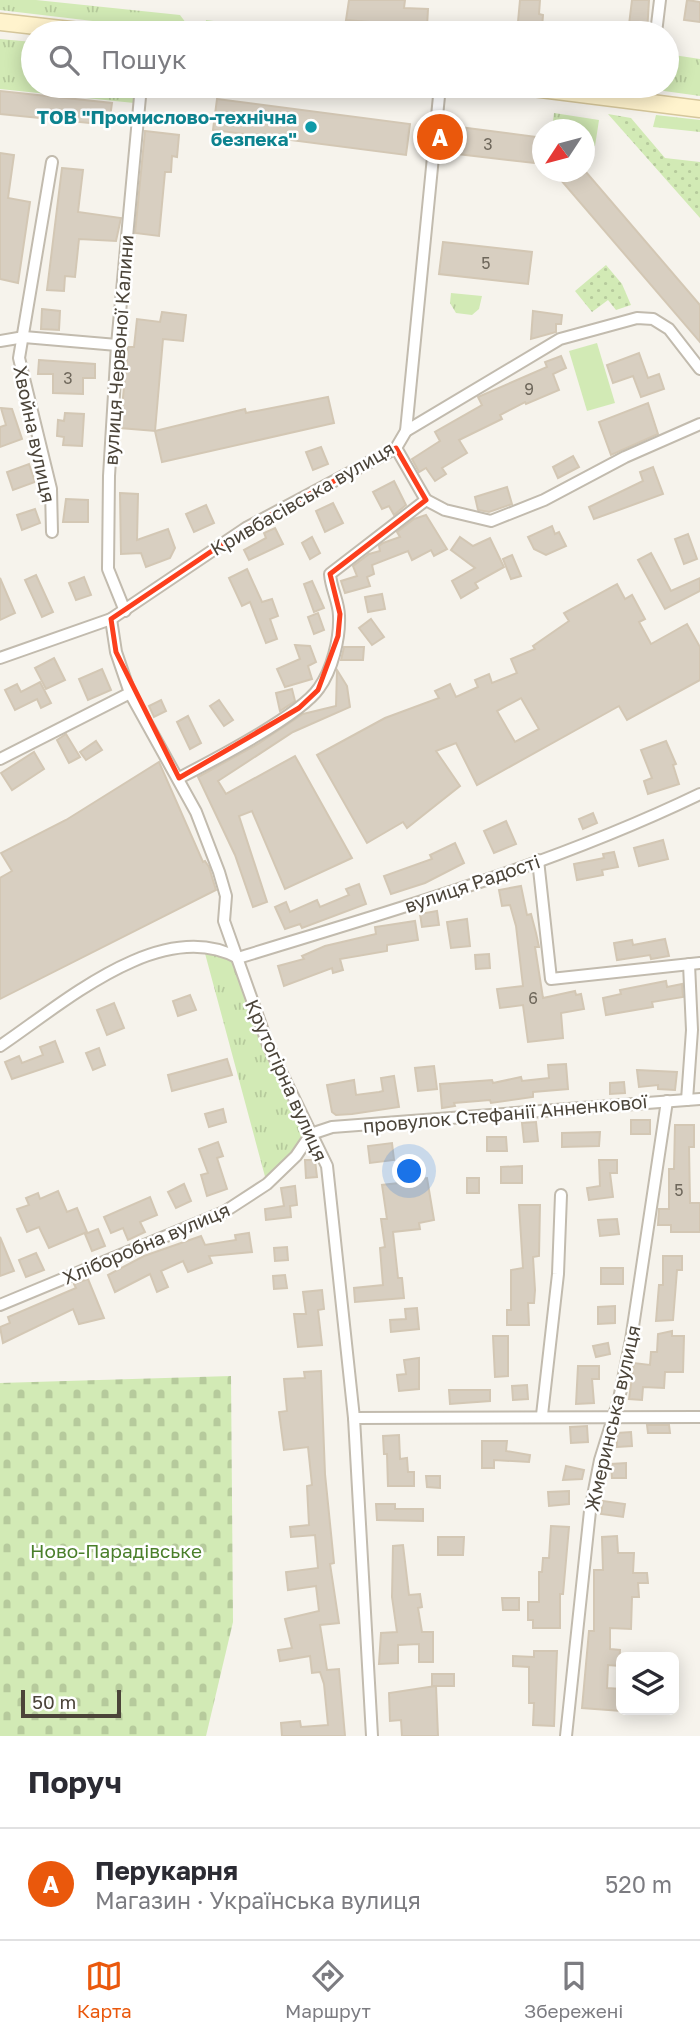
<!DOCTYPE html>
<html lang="uk">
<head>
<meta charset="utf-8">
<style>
  :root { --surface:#fff; --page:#f2f2f3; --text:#2b2b33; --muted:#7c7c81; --line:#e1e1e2; --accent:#ea580c }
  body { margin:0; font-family:"Golos Text",sans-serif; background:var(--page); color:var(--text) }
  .controls { position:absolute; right:21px; bottom:21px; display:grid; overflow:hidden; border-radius:10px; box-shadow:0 4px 18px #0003 }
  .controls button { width:63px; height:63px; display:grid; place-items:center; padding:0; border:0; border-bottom:2px solid var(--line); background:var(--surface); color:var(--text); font:35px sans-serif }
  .compass { position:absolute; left:532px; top:119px; width:63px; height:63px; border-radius:50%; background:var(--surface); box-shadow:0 4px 18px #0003; rotate:234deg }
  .scale { position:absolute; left:21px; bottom:18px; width:100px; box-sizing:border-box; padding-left:7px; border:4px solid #4b4439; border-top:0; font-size:19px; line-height:24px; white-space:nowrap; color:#4b4439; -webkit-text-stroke:5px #fff; paint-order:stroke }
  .you { position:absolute; left:410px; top:1172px; width:24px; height:24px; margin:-18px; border:5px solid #fff; border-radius:50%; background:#1a73e8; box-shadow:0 0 0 10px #1a73e833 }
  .badge { display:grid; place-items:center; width:46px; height:46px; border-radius:50%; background:var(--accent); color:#fff; font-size:23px; font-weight:700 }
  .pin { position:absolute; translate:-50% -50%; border:4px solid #fff; box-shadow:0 2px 7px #0006 }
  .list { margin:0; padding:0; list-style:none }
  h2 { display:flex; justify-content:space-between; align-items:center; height:91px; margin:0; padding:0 28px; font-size:30px }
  h2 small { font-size:23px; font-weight:400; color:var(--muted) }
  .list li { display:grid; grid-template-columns:46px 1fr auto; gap:21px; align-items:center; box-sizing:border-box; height:112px; padding:0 28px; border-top:2px solid var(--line) }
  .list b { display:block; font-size:26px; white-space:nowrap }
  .list p { margin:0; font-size:23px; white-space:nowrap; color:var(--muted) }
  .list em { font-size:23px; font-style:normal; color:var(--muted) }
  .icon { flex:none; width:38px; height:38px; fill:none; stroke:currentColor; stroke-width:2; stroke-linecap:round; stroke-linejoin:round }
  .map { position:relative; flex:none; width:700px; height:1736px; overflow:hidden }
  .search { position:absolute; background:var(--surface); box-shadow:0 4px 18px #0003; left:21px; right:21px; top:21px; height:77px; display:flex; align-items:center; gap:18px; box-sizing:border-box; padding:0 24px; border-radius:38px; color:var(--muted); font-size:26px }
  .sheet { height:203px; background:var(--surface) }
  nav { display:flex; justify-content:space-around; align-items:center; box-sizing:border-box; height:98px; border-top:2px solid var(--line); background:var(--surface); font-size:19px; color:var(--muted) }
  nav a { display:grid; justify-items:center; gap:4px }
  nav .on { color:var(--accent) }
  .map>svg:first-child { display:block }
  .grass { fill:url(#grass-tufts) }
  .cemetery { fill:url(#cemetery-stones) }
  .park { fill:url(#park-dots) }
  .garden { fill:#d2eab5 }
  .building { fill:#d8cfc1; stroke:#d3c7b4; stroke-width:2; fill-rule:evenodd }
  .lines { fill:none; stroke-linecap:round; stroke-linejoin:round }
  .street-casing { stroke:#c2bbae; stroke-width:14 }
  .secondary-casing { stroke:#d6c79b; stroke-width:19 }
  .street { stroke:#fff; stroke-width:10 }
  .secondary { stroke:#fff3cd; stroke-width:16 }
  .marked { fill:none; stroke:#fc3f1d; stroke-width:5; stroke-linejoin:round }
  .culture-dot { fill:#0f9aa8; stroke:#fff; stroke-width:2.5 }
  .labels { text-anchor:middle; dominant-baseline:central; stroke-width:5; stroke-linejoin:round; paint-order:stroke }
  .number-label { font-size:16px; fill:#6e675b }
  .culture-label { font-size:19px; font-weight:bold; fill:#0d838f; stroke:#fff; text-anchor:end }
  .street-label { font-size:19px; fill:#4b4439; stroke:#fff }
  .park-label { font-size:19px; fill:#4a7f2a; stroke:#fff }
</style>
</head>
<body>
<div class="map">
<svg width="700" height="1736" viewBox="0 0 700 1736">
  <defs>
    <pattern id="grass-tufts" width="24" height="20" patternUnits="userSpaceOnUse" patternTransform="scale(1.75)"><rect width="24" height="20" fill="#d2eab5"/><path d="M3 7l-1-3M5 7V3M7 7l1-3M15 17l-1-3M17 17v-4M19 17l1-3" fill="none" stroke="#b6ca9c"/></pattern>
    <pattern id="cemetery-stones" width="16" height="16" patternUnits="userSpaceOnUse" patternTransform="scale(1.75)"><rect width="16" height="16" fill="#d2eab5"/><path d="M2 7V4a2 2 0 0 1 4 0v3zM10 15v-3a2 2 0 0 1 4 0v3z" fill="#b6ca9c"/></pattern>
    <pattern id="park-dots" width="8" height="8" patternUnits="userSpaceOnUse" patternTransform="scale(1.75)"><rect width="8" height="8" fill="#d2eab5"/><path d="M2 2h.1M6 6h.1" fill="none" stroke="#b6ca9c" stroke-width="1.8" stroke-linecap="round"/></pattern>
  </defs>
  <rect width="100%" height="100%" fill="#f6f3ec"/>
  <g class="grass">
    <path d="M0,0h36l144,15 6,8 -9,8 -177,-21z"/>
    <path d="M206,20l99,13h-101z"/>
    <path d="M0,39l33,3v44h104l-3,17 -134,-14z"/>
    <path d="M667,54l33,5v37l-43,-6v-4h10z"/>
    <path d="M554,113l45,7 -4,26 -10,-2 -1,-14 -32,-1z"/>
    <path d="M656,115l44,5v12l-47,-5z"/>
    <path d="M451,293l31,3 -3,13 -7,6 -16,-2 -6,-10z"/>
    <path d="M203,946l35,12 8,30 65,146 -44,50z"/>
  </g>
  <path class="cemetery" d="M231,1376l2,246 -27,114h-206v-353z"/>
  <g class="park">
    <path d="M608,114l23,4 34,40 35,4v56z"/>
    <path d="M606,265l16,19 9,21 -15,5 -8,-10 -16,12 -17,-21z"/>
  </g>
  <path class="garden" d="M597,343l18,60 -28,8 -18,-60z"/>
  <g class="building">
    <path d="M349,0h56l-1,8 24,1 -1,18 -81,-7z"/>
    <path d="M520,0h20l-1,14 4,1 -1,13 -10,-2 -1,7h-14z"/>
    <path d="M632,0h17l-2,33h-19z"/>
    <path d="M687,0l13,2v20l-16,-2z"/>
    <path d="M0,91l112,12 -3,22 -109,-11z"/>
    <path d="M217,99l193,25 -4,31 -193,-25z"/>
    <path d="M444,125l93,12 -3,26 -93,-11z"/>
    <path d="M145,131l34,4 -2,22 -5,-1 -1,16h-6l-6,64 -24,-3z"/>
    <path d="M0,153l14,2 -6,43 22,4 -12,81 -18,-4z"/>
    <path d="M62,168l21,2 -5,42 43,6 -5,23 -37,-2 -4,38 -10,-1 -1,15 -17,-1z"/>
    <path d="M554,172h32l114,133v37z"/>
    <path d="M443,242l89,10 -4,32 -89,-10z"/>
    <path d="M42,309l18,2 -1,19 -18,-1z"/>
    <path d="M533,311l29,4 -1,9h-5v8l-25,7z"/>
    <path d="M162,312l24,3 -3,26 -20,-2 -8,92 -35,-3 8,-81h6l3,-28 23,3z"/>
    <path d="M639,353l9,25 11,-4 5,15 -23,8 -8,-21 -20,7 -6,-18z"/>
    <path d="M561,356l5,12 -13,6 6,16 -33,14 -1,-2 -25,13 2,4 -43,21 8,13 -25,15 4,6 -11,7 -9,-13 -7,4 -7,-13 28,-18 -5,-9 47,-27 -4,-8 69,-30 -2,-5z"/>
    <path d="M39,360l56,4v14h-12v16l-30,-1v-19h-15z"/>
    <path d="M328,397l6,26 -172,39 -7,-31 90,-22 1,4z"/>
    <path d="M648,403l10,31 -47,21 -12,-33z"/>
    <path d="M1,408l11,1 10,30 -22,8v-20l6,-2z"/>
    <path d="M65,413l19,1 -2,32 -19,-1 1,-8 -7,-1 1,-16 6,1z"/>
    <path d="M321,447l7,17 -15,6 -7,-18z"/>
    <path d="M573,456l6,11 -21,11 -5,-11z"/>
    <path d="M29,464l6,18 -22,8 -6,-18z"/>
    <path d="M653,467l10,27 -69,25 -5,-12 54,-26 -3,-9z"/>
    <path d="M394,481l12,24 -12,10 -5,-9 -7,3 -9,-17z"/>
    <path d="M507,487l5,17 -23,8 -11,-2 -3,-13z"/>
    <path d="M120,493l18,1 -1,46 31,-11 7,19 -5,10 -24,9 -5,-14 -20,1z"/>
    <path d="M66,499l22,1v22h-25z"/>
    <path d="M333,503l10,20 -18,9 -9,-21z"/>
    <path d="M206,505l8,18 -20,9 -8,-18z"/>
    <path d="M35,509l5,14 -18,7 -5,-15z"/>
    <path d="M426,515l21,34 -13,7 -3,-6 -19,10 -4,-9 -36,14 2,9 -7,3 3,9 -25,7 -4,-12 16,-5 -4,-10 16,-12 11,-3 -1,-5 4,-3 17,-6 -3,-5 17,-13z"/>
    <path d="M552,526l3,8 4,-2 7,14 -20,9 -12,-6 -6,-12z"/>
    <path d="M275,528l8,16 -34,16 -5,-10 22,-12 -2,-5z"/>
    <path d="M688,534l9,25 -13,5 -9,-25z"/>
    <path d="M312,537l8,16 -10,6 -8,-16z"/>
    <path d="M460,537l13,9 17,-8 14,29 -29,16 3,5 -17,10 -9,-17 23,-13 -24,-18z"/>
    <path d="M651,553l20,38 29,-13v13l-35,18 -27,-49z"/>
    <path d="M512,555l9,21 -10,3 -8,-20z"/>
    <path d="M247,569l15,33 10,-3 6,17 -8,3 7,20 -11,4 -16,-41 -8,4 -13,-28z"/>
    <path d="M36,575l17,37 -11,5 -17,-37z"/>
    <path d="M84,577l7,18 -15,5 -7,-17z"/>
    <path d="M0,578l15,35 -15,7z"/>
    <path d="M312,581l12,27 -10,4 -10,-28z"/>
    <path d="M617,584l8,15 7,-4 13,24 -6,3 12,22 36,-20 13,23v33l-73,40 -8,-14 -142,79 -21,-42 -20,8 24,35 -53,42 -4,-6 -36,21 -50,-88 68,-37 54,-20 -4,-7 15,-7 6,13 22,-10 -3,-7 14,-6 3,9 25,-10 -6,-14 24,-10 -2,-3 36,-25 -5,-8zM521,698l18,31 -24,13 -18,-31z"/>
    <path d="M382,594l3,15 -17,3 -3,-15z"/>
    <path d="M318,613l6,17 -10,4 -6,-17z"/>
    <path d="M371,619l13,18 -12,8 -13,-17z"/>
    <path d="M295,645l15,1 6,16 -8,4 4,13 -27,8 -8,-18 23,-10z"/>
    <path d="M344,647h20l-1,13h-22z"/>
    <path d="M54,658l11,22 -19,9 -11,-21z"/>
    <path d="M102,669l9,21 -23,10 -9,-21z"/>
    <path d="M337,670l10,16 3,21 -57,25 -75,49 8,13 69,-38 57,102 -67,31 -33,-78 -13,5 28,86 -14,5 -18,-52 -37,-78 60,-33 45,-30 33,-8z"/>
    <path d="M40,682l11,21 -10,5 -4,-9 -22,11 -10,-20 12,-6 4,8z"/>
    <path d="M292,689l3,12 -15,10 -4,-18z"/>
    <path d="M161,700l5,11 -12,6 -5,-11z"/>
    <path d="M219,700l14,20 -9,6 -14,-20z"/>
    <path d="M188,716l13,27 -11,6 -13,-27z"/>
    <path d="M66,734l14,23 -11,6 -12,-23z"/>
    <path d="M96,741l6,9 -16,10 -6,-8z"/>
    <path d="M666,741l10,23 -3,1 6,19 -31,10 -4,-13 8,-3 -11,-28z"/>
    <path d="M34,752l10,17 -32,21 -11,-17z"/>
    <path d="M159,762l44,100 2,-1 4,6 7,23 -216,109v-121l12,-7 -11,-18 65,-33z"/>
    <path d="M593,813l4,10 -14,6 -4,-10z"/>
    <path d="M506,821l10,23 -22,9 -10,-22z"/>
    <path d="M663,840l5,19 -29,7 -5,-18z"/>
    <path d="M455,843l9,20 -39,20 -34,11 -7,-18 48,-17 -2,-4z"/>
    <path d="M614,852l4,15 -16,3 1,5 -26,5 -3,-16 30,-6 -1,-4z"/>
    <path d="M359,884l7,20 -64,24 -2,-4 -15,5 -10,-22 11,-5 4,10 27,-12 3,7 29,-12 -3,-6z"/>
    <path d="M521,886l6,29 4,-1 5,19 3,14h-4l8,51 32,-7 1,4 5,-1 3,15 -23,4 2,25 -35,4 -5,-37 -23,3 -3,-19 26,-3 -7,-60 -6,-21 -8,1 -3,-16z"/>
    <path d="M437,911l2,14 -17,2 -2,-13z"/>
    <path d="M467,919l3,27 -19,2 -4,-26z"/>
    <path d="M415,921l3,19 -31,5v6l-47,8 3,11 -10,3 -1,-5 -48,18 -6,-20 26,-7 -2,-3 23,-10 51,-12 -1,-7z"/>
    <path d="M665,939l4,17 -18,3 -1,-4 -33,5 -3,-17 18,-3 1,5z"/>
    <path d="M489,954l1,14 -14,1 -1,-14z"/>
    <path d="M666,981l1,6 15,-3 1,13 -31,5 1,5 -47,8 -3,-17 18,-4 -1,-4z"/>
    <path d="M190,995l6,15 -18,6 -5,-15z"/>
    <path d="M114,1003l10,25 -17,7 -10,-25z"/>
    <path d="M55,1041l8,21 -51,17 -7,-17 14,-6 3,7 21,-8 -3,-8z"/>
    <path d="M99,1048l6,17 -12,5 -7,-17z"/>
    <path d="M227,1059l5,16 -60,16 -4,-16z"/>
    <path d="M566,1064l2,25 -35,3v5l-42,6 -1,-3 -36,3 1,3 -13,2 -2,-24 52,-4 1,3 28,-6 1,4 27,-3 -1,-13z"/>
    <path d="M434,1066l3,23 -19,2 -3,-23z"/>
    <path d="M637,1070l40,2 -2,18 -17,-1v-4l-19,2z"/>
    <path d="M394,1076l5,31 -47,7 -16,1 -4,-3 -5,-27 27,-5 2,15 23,-3 4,-1 -2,-13z"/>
    <path d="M624,1082l1,11 -15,1v-11z"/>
    <path d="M223,1109l3,13 -17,5 -4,-13z"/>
    <rect x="631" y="1120" width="19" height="14"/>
    <path d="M536,1122l2,19 -14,1 -2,-19z"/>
    <path d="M675,1125h19v22h-5l1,56h10v29h-29v-7h-13l1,-16h10v-40h5z"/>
    <path d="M600,1132l-1,14 -37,1v-14z"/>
    <path d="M487,1137h19l1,14h-20z"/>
    <path d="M218,1142l5,14 -6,2 10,31 -20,7 -6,-21 7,-2 -9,-24z"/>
    <path d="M392,1143l2,17 -24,3 -2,-17z"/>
    <path d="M305,1160h10l2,17 -11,1z"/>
    <path d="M599,1160h18v13h-7l3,24 -24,3 -2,-12 13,-2z"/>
    <path d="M522,1166v17h-21v-16z"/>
    <path d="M418,1177l1,2 8,-1 7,42 -15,3 1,6 -27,3 5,46h4l2,20 -49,4 -1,-14 29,-3 -3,-37 5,-1 -4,-28h6l-5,-34 26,-3v-4z"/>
    <rect x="467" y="1178" width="12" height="15"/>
    <path d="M184,1184l7,17 -15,7 -8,-16z"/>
    <path d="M295,1186l2,19 -7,1 1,11 -25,3 -1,-11 19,-3 -3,-18z"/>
    <path d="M58,1191l9,21 10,-4 10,24 -38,16 -10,-21 -12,5 -10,-23 12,-4 -3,-7 12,-5 2,6z"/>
    <path d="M150,1197l7,18 -17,7 5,10 -17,8 -5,-12 -12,5 -7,-16z"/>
    <path d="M519,1205h21l-1,51 -6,1 2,33 -1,13h-6l1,22h-22v-15h4v-40l12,-2z"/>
    <path d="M617,1219l2,15 -19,2 -2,-16z"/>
    <path d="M98,1229l7,17 -13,5 -7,-17z"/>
    <path d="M249,1233l3,19 -43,4 3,7 -24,9 -5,-11 -22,10 7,16 -11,5 -7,-18 -35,18 -7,-17 36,-19 57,-20 4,9 31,-5 -1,-5z"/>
    <path d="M0,1237l14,34 -14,5z"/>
    <path d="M287,1247l1,13 -13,1 -1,-13z"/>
    <path d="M36,1253l8,17 -18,7 -7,-17z"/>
    <path d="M663,1256h19v14h-5l-4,50 -17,1 3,-36h4z"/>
    <rect x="601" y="1268" width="22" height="16"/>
    <path d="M285,1275l2,13 -13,1 -1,-13z"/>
    <path d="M88,1279l16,39 -25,6 -6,-15 -70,34 -3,-16 10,-4 -2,-6 68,-29 -2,-4z"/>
    <path d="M322,1290l2,19 -6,1 4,35 -24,2 -4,-33h12l-3,-22z"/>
    <path d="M615,1306v17l-17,1v-17z"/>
    <path d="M417,1308l2,21 -28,3 -1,-12 16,-1 -1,-10z"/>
    <path d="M672,1331v5h12l-1,36h-18l-1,16 -21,-1 -1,13 -13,-1 5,-36 16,2 1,-13h6l1,-18z"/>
    <path d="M493,1336h15v40l-13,1z"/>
    <path d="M608,1343l2,11 -14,3 -3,-11z"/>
    <path d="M419,1358v31l-20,2 -2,-16 9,-1 -2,-14z"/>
    <path d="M578,1366h21v13h-7l2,24 -18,1z"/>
    <path d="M321,1371l4,103 9,89 -4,1 9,59 -19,2 7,45 12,-1 6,67h-63l-1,-13 19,-2 1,6 27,-2 -4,-41 -4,-12 -8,1 -2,-17 -30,5 -2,-11 14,-2 -7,-29 34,-8 -3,-25 -28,4 -2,-18 32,-4 -3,-33 -24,2 -1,-10 19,-2 -2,-39 5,-1 -4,-38 -24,3 -5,-38 8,-1 -3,-32 21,-1 -1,-6z"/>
    <path d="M527,1385l1,14 -15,1 -1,-14z"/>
    <path d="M449,1390h41v11l-40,3z"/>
    <path d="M647,1425h22l1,8h-22z"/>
    <path d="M587,1426l1,16 -17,1 -1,-16z"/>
    <path d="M631,1432l1,14 -15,1v-14z"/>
    <path d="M399,1435l1,24 7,-1 1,14h6v14h-26l-1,-32h-3l-1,-18z"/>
    <path d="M482,1441h25l-1,10 24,4 -1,7 -35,-2v8h-12z"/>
    <path d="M626,1463v15h-14l-1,-14z"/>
    <path d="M566,1466l18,4 -2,9 -19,1z"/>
    <path d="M426,1476h14v12l-13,-1z"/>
    <path d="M569,1491v13l-20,2 -1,-14z"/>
    <path d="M603,1501l22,3 -2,13 -22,-3z"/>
    <path d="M376,1504h19v5h28v12l-46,-1z"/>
    <path d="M551,1526l18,1 -6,67h-3v34h-27v-8h-5v-18h11v-30h3l1,-14h6z"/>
    <path d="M617,1536l1,17h16l-1,20h14l1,10h-10l1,14h-7l-1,32 -21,-1v21l10,1 -1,16 -11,-1 -1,23 14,1v22l-39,-3 7,-77h5v-61h9l-1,-33z"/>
    <path d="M438,1537h26l-1,18h-25z"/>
    <path d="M403,1545l6,50 11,-1 2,13 -4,1 4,24h11v30h-14v-18l-21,1v18l-19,1 2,-31 16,-1 -5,-35 1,-51z"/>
    <path d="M502,1598h17v12h-16z"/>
    <path d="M534,1651h23l-3,75 -21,-1 1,-22h-5v-36l-16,-1v-10l21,1z"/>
    <rect x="432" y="1674" width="22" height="12"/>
    <path d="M436,1686l2,50h-36l-1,-16 -11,1 -1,-28z"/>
  </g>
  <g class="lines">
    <defs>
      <g id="street">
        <path d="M656,33l4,-33"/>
        <path d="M648,102l2,-16"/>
        <path d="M0,341l24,-4 93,8"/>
        <path d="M406,431l34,-345"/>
        <path d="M396,448l30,52"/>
        <path d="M52,532l-1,-43 -32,-131 33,-196"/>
        <path d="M125,611l-17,-42 1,-93 8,-131 24,-259"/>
        <path d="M111,619l5,33 14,41 66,119 23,60 7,24 -2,25 44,124 59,121 27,252 18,318"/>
        <path d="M0,658l111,-39 135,-91 150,-80 10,-17 154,-92 77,-21 16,1 16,10 31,40"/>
        <path d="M0,759l130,-66"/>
        <path d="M179,778c33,-17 121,-62 140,-90 13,-18 21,-49 20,-72 0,-14 -8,-27 -9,-42l96,-74 19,10 46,11 53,-21 81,-43 75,-33"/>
        <path d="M538,860l13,119 149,-16"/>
        <path d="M0,1046c60,-40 161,-131 238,-88 156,-48 315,-93 462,-164"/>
        <path d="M687,1100l5,-70 -3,-66"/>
        <path d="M0,1305l224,-93 43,-28 29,-28 15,-22 21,-7 368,-28"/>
        <path d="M542,1415l16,-141 3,-79"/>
        <path d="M354,1418l346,-1"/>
        <path d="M566,1736l24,-225 10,-51 19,-61 12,-59 36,-239"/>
      </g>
      <g id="secondary">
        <path d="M0,22l97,11"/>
        <path d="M517,86l183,23"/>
      </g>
    </defs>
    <use href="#street" class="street-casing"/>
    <use href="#secondary" class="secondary-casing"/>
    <use href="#street" class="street"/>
    <use href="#secondary" class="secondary"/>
  </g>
  <path class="marked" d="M396,448l30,52 -96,74 10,40 -2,22 -20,54 -19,18 -120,70 -63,-126 -5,-33 135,-91z"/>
  <circle class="culture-dot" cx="311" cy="127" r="7"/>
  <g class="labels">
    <g class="number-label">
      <text x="488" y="144">3</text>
      <text x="486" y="263">5</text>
      <text x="68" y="378">3</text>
      <text x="529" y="389">9</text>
      <text x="533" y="998">6</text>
      <text x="679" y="1190">5</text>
    </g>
    <g class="culture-label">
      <text x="297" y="116">ТОВ "Промислово-технічна<tspan x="297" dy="22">безпека"</tspan></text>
    </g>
    <g class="street-label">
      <text transform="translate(118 350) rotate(-86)">вулиця Червоної Калини</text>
      <text transform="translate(35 434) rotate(78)">Хвойна вулиця</text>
      <text transform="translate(302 498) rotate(-30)">Кривбасівська вулиця</text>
      <text transform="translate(472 883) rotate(-19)">вулиця Радості</text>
      <text transform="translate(287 1080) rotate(66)">Крутогірна вулиця</text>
      <text transform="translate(505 1113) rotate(-5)">провулок Стефанії Анненкової</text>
      <text transform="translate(146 1243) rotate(-23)">Хліборобна вулиця</text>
      <text transform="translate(612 1418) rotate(-77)">Жмеринська вулиця</text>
    </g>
    <g class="park-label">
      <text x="116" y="1550">Ново-Парадівське</text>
    </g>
  </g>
</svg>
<div class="controls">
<button><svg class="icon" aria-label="layers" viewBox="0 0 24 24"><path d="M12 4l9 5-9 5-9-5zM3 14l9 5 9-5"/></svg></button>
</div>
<svg class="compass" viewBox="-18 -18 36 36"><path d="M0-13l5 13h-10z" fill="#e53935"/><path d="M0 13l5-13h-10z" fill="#7c7c81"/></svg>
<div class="scale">50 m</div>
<div class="you"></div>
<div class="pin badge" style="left:440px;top:137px">A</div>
<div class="search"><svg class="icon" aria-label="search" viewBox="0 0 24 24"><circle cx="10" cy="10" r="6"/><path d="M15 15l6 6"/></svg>Пошук</div>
</div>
<section class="sheet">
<h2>Поруч<small></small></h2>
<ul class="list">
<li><span class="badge">A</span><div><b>Перукарня</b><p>Магазин · Українська вулиця</p></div><em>520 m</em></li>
</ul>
</section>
<nav>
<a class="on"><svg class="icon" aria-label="map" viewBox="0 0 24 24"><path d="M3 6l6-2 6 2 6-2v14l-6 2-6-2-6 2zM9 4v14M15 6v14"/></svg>Карта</a>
<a><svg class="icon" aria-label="directions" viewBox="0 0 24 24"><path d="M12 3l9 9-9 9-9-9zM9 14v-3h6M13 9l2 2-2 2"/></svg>Маршрут</a>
<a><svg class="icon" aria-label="saved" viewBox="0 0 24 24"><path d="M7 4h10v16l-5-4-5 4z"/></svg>Збережені</a>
</nav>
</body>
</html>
